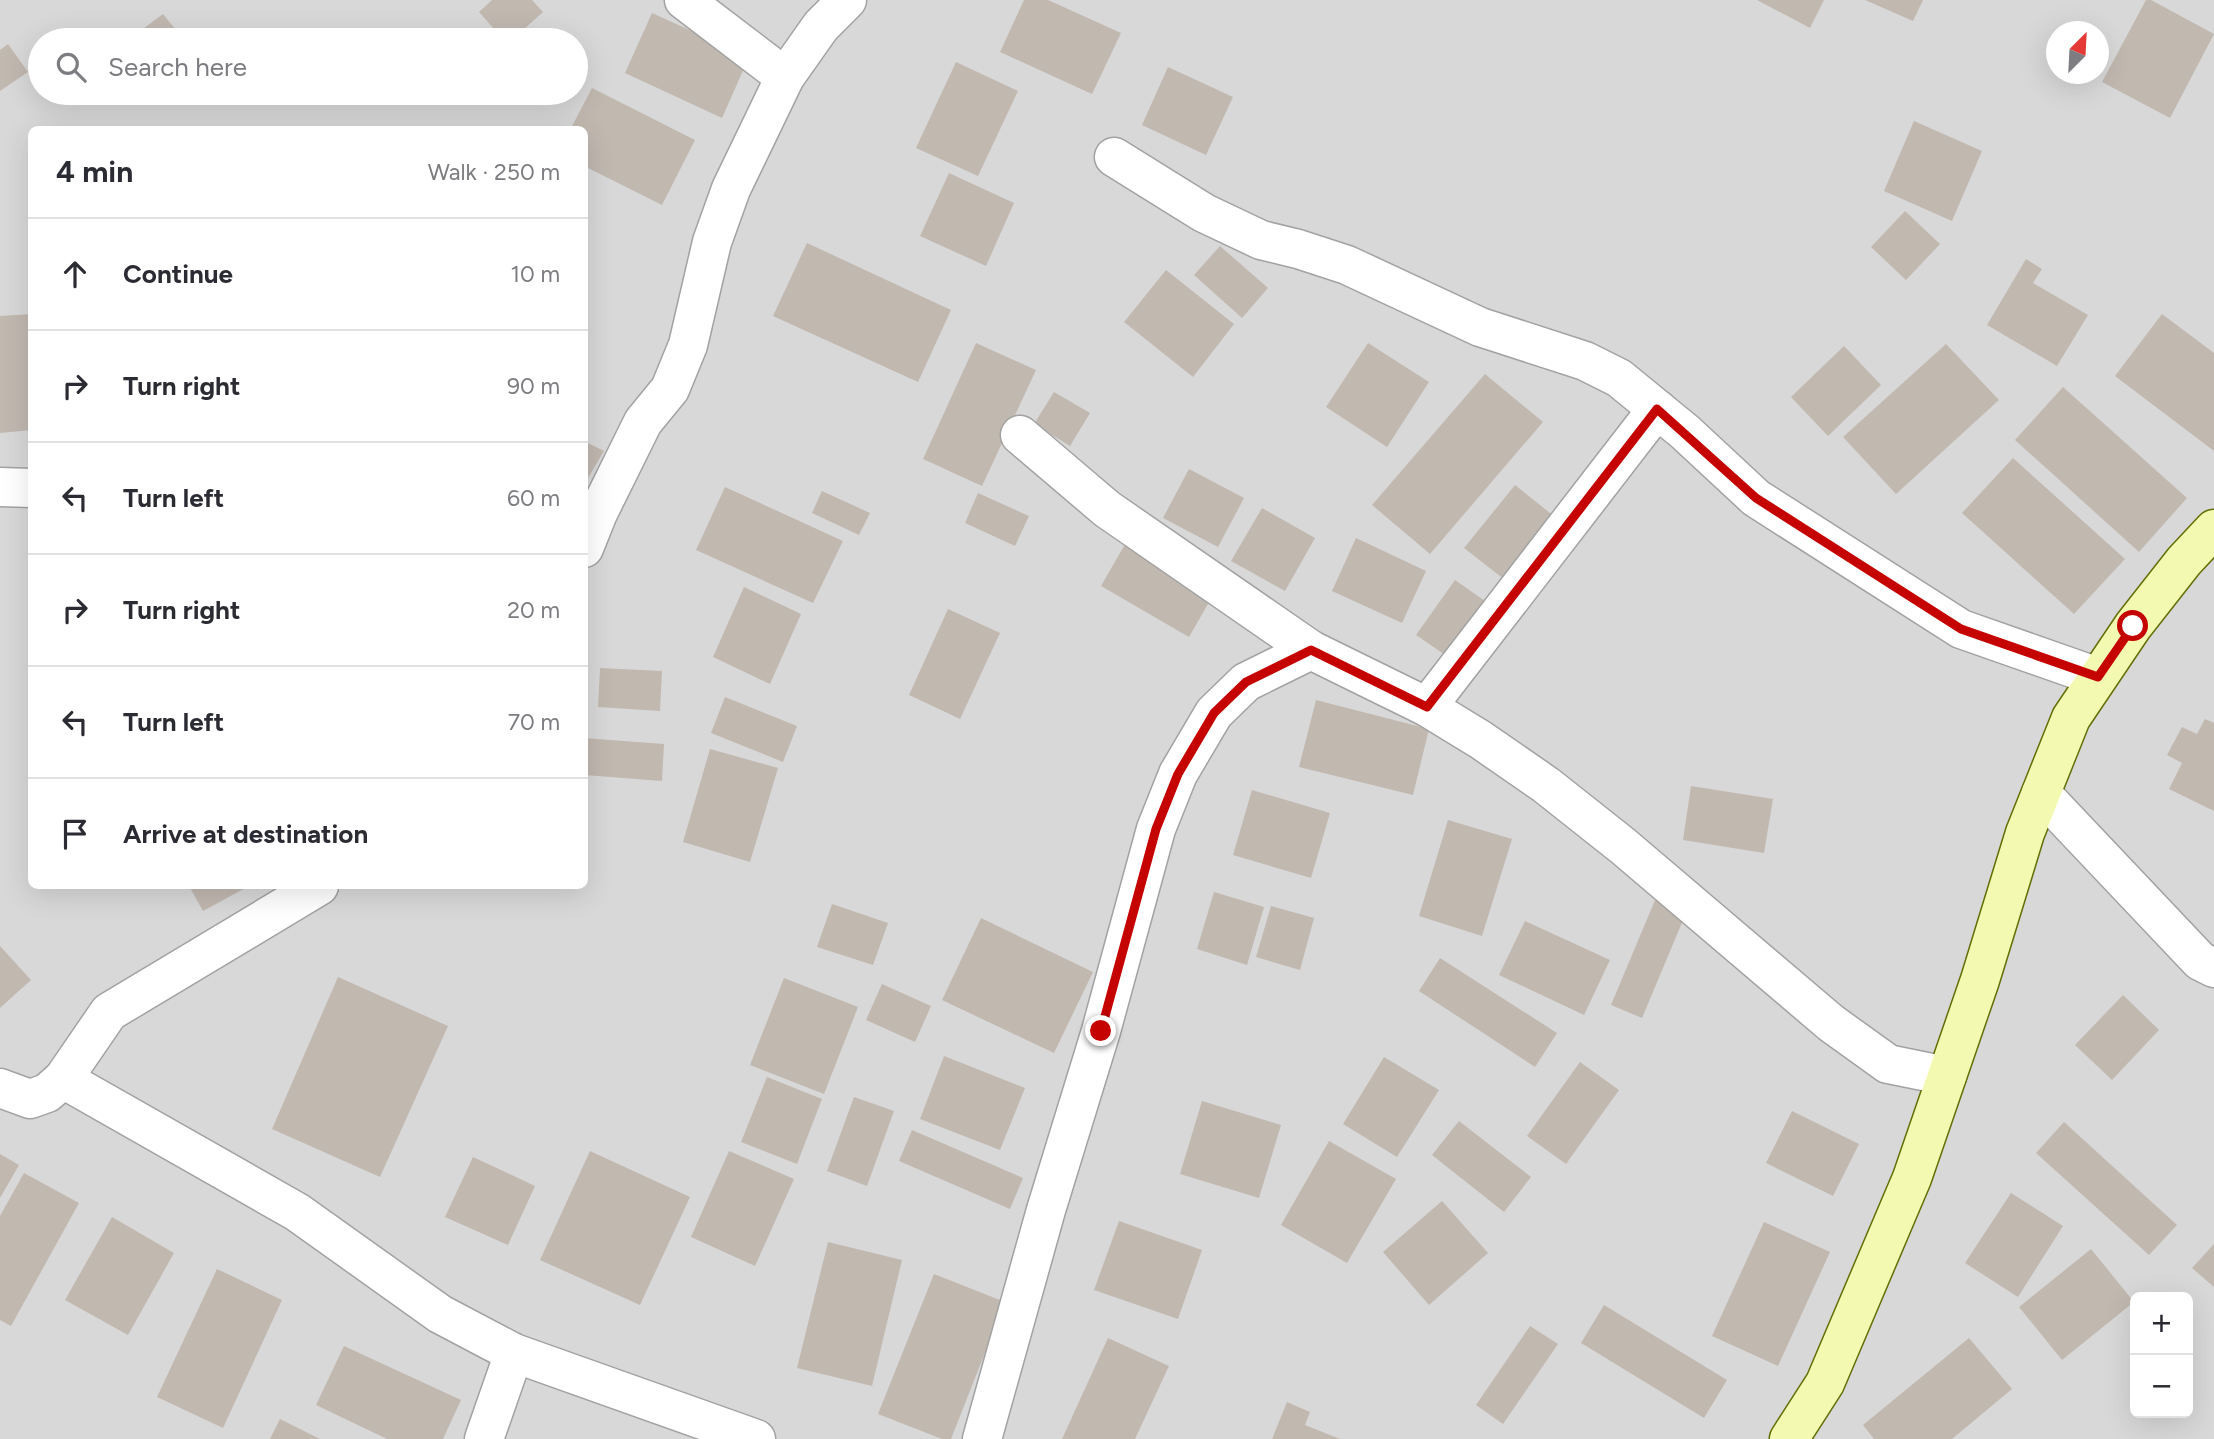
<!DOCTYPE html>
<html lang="en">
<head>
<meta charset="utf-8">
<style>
  :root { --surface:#fff; --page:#f2f2f3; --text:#2b2b33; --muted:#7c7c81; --line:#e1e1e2 }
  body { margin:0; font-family:Figtree,sans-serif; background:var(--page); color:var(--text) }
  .controls { position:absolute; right:21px; bottom:21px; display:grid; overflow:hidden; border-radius:10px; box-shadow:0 7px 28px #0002 }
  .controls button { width:63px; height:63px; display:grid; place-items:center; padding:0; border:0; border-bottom:2px solid var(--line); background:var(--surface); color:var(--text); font:35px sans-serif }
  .compass { position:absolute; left:2046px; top:21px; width:63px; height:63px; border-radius:50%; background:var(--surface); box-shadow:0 7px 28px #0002; rotate:24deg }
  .stop { position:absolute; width:21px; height:21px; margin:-16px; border:5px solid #c50301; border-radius:50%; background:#fff }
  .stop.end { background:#c50301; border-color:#fff; box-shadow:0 2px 7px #0008 }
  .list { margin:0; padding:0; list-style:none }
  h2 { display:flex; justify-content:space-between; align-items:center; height:91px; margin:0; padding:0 28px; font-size:30px }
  h2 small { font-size:23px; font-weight:400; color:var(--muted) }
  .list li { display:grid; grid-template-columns:46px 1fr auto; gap:21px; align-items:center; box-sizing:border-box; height:112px; padding:0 28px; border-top:2px solid var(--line) }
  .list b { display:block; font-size:26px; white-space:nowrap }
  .list em { font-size:23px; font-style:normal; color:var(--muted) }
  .icon { flex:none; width:38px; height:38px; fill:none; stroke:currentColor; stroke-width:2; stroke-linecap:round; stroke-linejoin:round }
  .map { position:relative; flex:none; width:2214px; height:1439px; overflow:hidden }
  .search { position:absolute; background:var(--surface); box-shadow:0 7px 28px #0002; left:28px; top:28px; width:560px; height:77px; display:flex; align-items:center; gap:18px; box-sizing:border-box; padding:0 24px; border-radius:38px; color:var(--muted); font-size:26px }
  .panel { position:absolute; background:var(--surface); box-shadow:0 7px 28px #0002; left:28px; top:126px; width:560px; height:763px; border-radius:10px }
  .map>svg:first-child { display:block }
  .residential { fill:#d9d8d8; fill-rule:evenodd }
  .building { fill:#c1b8b0 }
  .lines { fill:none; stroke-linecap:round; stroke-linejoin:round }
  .street-casing { stroke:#a2a2a2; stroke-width:41 }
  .secondary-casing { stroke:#626f05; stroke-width:41 }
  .street { stroke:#fff; stroke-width:38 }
  .secondary { stroke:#f4f9b2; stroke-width:38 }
  .route { stroke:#c50301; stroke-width:9 }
</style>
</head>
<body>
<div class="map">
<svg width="2214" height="1439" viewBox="0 0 2214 1439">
  <rect width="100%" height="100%" fill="#ede9e0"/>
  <path class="residential" d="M0,0h2214v1439h-2214zM2056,32h42v42h-42zM40,40h536v53h-536zM32,130h552v756h-552zM2135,1297h53v116h-53z"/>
  <g class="building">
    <path d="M492,0h40l11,12 -31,28h-8l-25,-28z"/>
    <path d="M1024,0h24l73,33 -29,61 -92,-42z"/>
    <path d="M1757,0h67l-14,28z"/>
    <path d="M1865,0h58l-10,21z"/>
    <path d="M2146,0h5l63,34 -44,84 -68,-36z"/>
    <path d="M652,13l97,44 -27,61 -97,-45z"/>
    <path d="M163,14l21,26h-56z"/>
    <path d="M8,44l20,28 -28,19v-41z"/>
    <path d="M956,62l62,29 -40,85 -62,-28z"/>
    <path d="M1168,67l65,30 -27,58 -64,-30z"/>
    <path d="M592,88l103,52 -33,65 -78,-39v-36h-14z"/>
    <path d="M1914,121l68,30 -30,70 -68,-30z"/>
    <path d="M949,173l65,30 -28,63 -66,-30z"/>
    <path d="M1905,211l35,33 -34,36 -35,-33z"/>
    <path d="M807,243l144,67 -33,72 -145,-66z"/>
    <path d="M1220,246l48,42 -26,30 -48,-43z"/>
    <path d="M2026,259l16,10 -9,14 55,32 -31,51 -70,-41z"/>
    <path d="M1166,270l68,54 -41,53 -69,-55z"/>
    <path d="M32,314v116l-32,3v-117z"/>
    <path d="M2162,314l52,39v98l-99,-75z"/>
    <path d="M976,343l60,27 -54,116 -59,-27z"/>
    <path d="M1368,343l61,39 -42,65 -61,-40z"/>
    <path d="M1946,344l53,56 -103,94 -53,-57z"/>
    <path d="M1844,346l37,39 -53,51 -37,-39z"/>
    <path d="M1485,374l58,48 -113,132 -58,-49z"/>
    <path d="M2063,387l124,111 -48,54 -124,-112z"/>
    <path d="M1054,392l36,21 -20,33 -36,-22z"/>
    <path d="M584,441l20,10 -20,34z"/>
    <path d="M2013,458l112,101 -51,55 -112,-101z"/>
    <path d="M1189,469l55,29 -26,49 -55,-29z"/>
    <path d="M1515,485l40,32 -50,63 -41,-32z"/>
    <path d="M725,487l118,54 -30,62 -117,-53z"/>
    <path d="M822,491l48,22 -11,22 -47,-22z"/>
    <path d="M978,493l51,23 -14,30 -50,-23z"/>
    <path d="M1262,508l53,30 -30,53 -54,-30z"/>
    <path d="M1356,538l70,33 -24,52 -70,-32z"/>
    <path d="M1128,539l88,51 -27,47 -88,-51z"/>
    <path d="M1455,580l37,26 -38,55 -38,-26z"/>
    <path d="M744,587l57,27 -31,70 -57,-27z"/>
    <path d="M948,609l52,24 -40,86 -51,-24z"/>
    <path d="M600,668l62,3 -2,40 -62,-4z"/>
    <path d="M725,697l72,29 -14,36 -72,-29z"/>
    <path d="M1316,700l113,29 -16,66 -114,-28z"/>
    <path d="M2205,719l9,4v88l-45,-22 13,-26 -15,-8 15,-28 15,7z"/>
    <path d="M584,738l80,6 -2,37 -78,-6z"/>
    <path d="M710,749l68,19 -28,94 -67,-20z"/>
    <path d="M1691,786l82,13 -9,54 -81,-13z"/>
    <path d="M1252,790l78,23 -19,65 -78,-23z"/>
    <path d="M1448,820l64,19 -30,97 -63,-20z"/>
    <path d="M189,886h60l-46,25z"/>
    <path d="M1214,892l50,15 -17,58 -50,-16z"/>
    <path d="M1658,893l31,13 -47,112 -31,-13z"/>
    <path d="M832,904l56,19 -15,42 -56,-18z"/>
    <path d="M1271,906l43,12 -14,52 -44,-13z"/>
    <path d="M981,918l112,54 -39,81 -112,-53z"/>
    <path d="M1525,921l85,39 -26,55 -85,-40z"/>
    <path d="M0,946l31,34 -31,28z"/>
    <path d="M1440,958l117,75 -22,34 -116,-76z"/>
    <path d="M338,977l110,49 -68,151 -108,-48z"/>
    <path d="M784,978l74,29 -34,87 -74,-29z"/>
    <path d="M882,984l49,22 -16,36 -49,-22z"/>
    <path d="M2123,995l36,35 -47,50 -37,-35z"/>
    <path d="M944,1056l81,32 -25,62 -80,-31z"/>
    <path d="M1384,1057l55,33 -42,67 -54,-33z"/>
    <path d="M1580,1062l39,28 -53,74 -39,-28z"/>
    <path d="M767,1077l55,22 -25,65 -56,-22z"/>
    <path d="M854,1097l40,14 -27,75 -40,-15z"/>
    <path d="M1202,1101l79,24 -22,73 -79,-24z"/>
    <path d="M1792,1111l67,33 -26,52 -67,-33z"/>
    <path d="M1459,1121l72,56 -27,35 -72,-57z"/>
    <path d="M2064,1122l113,103 -28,30 -113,-102z"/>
    <path d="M912,1130l111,48 -13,31 -111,-48z"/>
    <path d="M1329,1141l67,38 -49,84 -66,-38z"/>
    <path d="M590,1151l100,46 -50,108 -100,-45z"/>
    <path d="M729,1151l65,28 -39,87 -64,-29z"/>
    <path d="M0,1154l19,11 -19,33z"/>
    <path d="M473,1157l62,29 -27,59 -63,-28z"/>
    <path d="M24,1173l55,30 -68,123 -11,-6v-104z"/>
    <path d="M2011,1193l52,33 -45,71 -53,-34z"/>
    <path d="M1442,1201l46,52 -59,52 -46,-53z"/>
    <path d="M112,1217l62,36 -46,82 -63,-35z"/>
    <path d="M1119,1221l83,29 -24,69 -84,-29z"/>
    <path d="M1764,1222l66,30 -52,114 -66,-30z"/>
    <path d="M828,1242l74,18 -30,126 -75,-18z"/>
    <path d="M2214,1244v43l-22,-19z"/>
    <path d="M2091,1249l43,53 -72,58 -43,-53z"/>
    <path d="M217,1269l65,31 -59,128 -66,-31z"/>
    <path d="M934,1274l71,28 -54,137h-9l-64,-25z"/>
    <path d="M1604,1305l123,75 -23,38 -123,-75z"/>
    <path d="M1530,1326l28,18 -55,80 -27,-19z"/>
    <path d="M1108,1338l61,28 -34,73h-73z"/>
    <path d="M1969,1338l43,51 -60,50h-78l-11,-14z"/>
    <path d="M344,1346l117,54 -18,39h-56l-71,-34z"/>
    <path d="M1287,1402l23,10 -5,13 35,14h-68z"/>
    <path d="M280,1419l40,20h-50z"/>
  </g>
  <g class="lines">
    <defs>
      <g id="street">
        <path d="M684,0l101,77"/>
        <path d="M1114,157l90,56 57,27 37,9 49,16 133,62 105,34 34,17 66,54 71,66 205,131 137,48"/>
        <path d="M1020,435l87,74 204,141 116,57 54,33 65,45 77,61 208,177 57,41 59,12"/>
        <path d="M0,487l32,1"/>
        <path d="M584,548l14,-35 45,-91 27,-33 18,-44 24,-103 19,-53 54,-112 36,-51 26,-26"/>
        <path d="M1427,707l230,-298"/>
        <path d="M2041,793l159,168 14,7"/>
        <path d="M63,1079l234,133 143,102 74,39 242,86"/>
        <path d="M0,1088l30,11 17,-6 16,-14 46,-67 210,-126"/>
        <path d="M484,1439l30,-86"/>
        <path d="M982,1439l64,-229 55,-179 55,-202 22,-55 36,-61 32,-31 65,-32"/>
      </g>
      <path id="secondary" d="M1789,1439l36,-56 87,-205 68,-198 45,-147 46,-115 62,-92 51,-65 30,-32"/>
    </defs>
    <use href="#street" class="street-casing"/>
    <use href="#secondary" class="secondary-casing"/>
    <use href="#street" class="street"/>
    <use href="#secondary" class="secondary"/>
  </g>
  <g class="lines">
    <path class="route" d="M1101,1031l55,-202 22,-55 36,-61 32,-31 65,-32 116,57 230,-298 99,89 205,131 137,48 35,-51"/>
  </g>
</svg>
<div class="controls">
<button>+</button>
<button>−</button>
</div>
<svg class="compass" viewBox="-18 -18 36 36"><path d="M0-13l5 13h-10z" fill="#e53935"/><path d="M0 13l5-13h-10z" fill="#7c7c81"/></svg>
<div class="stop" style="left:2133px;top:626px"></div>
<div class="stop end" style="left:1101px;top:1031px"></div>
<div class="search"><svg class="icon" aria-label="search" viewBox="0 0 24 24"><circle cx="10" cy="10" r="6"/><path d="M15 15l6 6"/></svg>Search here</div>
<section class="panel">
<h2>4 min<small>Walk · 250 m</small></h2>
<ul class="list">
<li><svg class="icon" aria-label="ahead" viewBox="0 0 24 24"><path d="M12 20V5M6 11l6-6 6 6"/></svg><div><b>Continue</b></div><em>10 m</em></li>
<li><svg class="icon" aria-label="right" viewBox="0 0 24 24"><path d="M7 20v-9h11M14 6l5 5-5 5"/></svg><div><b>Turn right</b></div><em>90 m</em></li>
<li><svg class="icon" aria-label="left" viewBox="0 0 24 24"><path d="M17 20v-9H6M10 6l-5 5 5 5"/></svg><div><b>Turn left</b></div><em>60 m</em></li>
<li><svg class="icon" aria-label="right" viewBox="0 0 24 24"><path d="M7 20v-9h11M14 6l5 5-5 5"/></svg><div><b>Turn right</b></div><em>20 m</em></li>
<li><svg class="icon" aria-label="left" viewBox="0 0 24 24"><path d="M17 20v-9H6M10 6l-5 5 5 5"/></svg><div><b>Turn left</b></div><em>70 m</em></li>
<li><svg class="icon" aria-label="arrive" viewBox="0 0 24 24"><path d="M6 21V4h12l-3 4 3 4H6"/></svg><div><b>Arrive at destination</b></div></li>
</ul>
</section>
</div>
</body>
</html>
